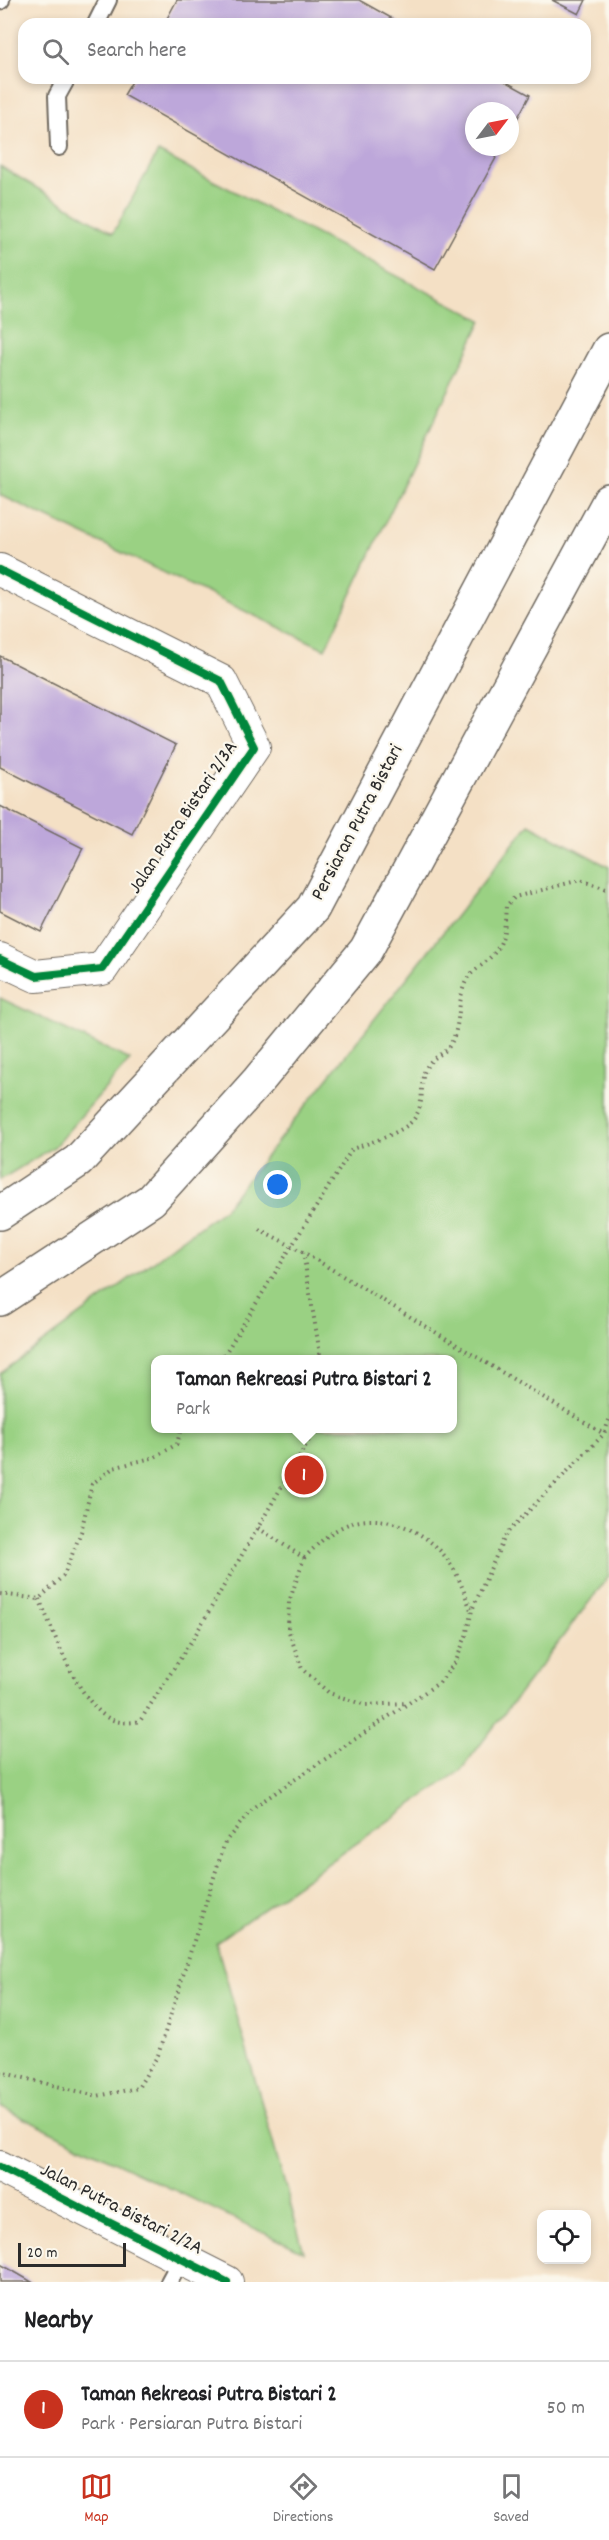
<!DOCTYPE html>
<html lang="en">
<head>
<meta charset="utf-8">
<style>
  :root { --surface:#fff; --page:#f2f2f2; --text:#202124; --muted:#757577; --line:#e0e0e0; --accent:#c8321e }
  body { margin:0; font-family:Dekko,sans-serif; background:var(--page); color:var(--text) }
  .controls { position:absolute; right:18px; bottom:18px; display:grid; overflow:hidden; border-radius:12px; box-shadow:0 3px 9px #0003 }
  .controls button { width:54px; height:54px; display:grid; place-items:center; padding:0; border:0; border-bottom:2px solid var(--line); background:var(--surface); color:var(--text); font:30px sans-serif }
  .compass { position:absolute; left:465px; top:102px; width:54px; height:54px; border-radius:50%; background:var(--surface); box-shadow:0 3px 9px #0003; rotate:58deg }
  .scale { position:absolute; left:18px; bottom:15px; width:108px; box-sizing:border-box; padding-left:6px; border:3px solid #2b2b2b; border-top:0; font-size:16px; line-height:21px; white-space:nowrap; color:#2b2b2b; -webkit-text-stroke:4px #fbf7ec; paint-order:stroke }
  .you { position:absolute; left:278px; top:1185px; width:21px; height:21px; margin:-15px; border:4px solid #fff; border-radius:50%; background:#1a73e8; box-shadow:0 0 0 9px #1a73e833 }
  .badge { display:grid; place-items:center; width:39px; height:39px; border-radius:50%; background:var(--accent); color:#fff; font-size:20px; font-weight:700 }
  .pin { position:absolute; translate:-50% -50%; border:3px solid #fff; box-shadow:0 2px 6px #0006 }
  .popup { position:absolute; left:151px; top:1355px; width:306px; height:78px; box-sizing:border-box; display:grid; place-content:center; border-radius:12px; background:var(--surface); filter:drop-shadow(0 2px 4px #0005); font-size:20px; white-space:nowrap; color:var(--muted) }
  .popup b { font-size:22px; color:var(--text) }
  .popup::after { content:''; position:absolute; left:50%; top:100%; margin-left:-12px; border:12px solid transparent; border-top-color:var(--surface) }
  .list { margin:0; padding:0; list-style:none }
  h2 { display:flex; justify-content:space-between; align-items:center; height:78px; margin:0; padding:0 24px; font-size:26px }
  h2 small { font-size:20px; font-weight:400; color:var(--muted) }
  .list li { display:grid; grid-template-columns:39px 1fr auto; gap:18px; align-items:center; box-sizing:border-box; height:96px; padding:0 24px; border-top:2px solid var(--line) }
  .list b { display:block; font-size:22px; white-space:nowrap }
  .list p { margin:0; font-size:20px; white-space:nowrap; color:var(--muted) }
  .list em { font-size:20px; font-style:normal; color:var(--muted) }
  .icon { flex:none; width:33px; height:33px; fill:none; stroke:currentColor; stroke-width:2; stroke-linecap:round; stroke-linejoin:round }
  .map { position:relative; flex:none; width:609px; height:2282px; overflow:hidden }
  .search { position:absolute; background:var(--surface); box-shadow:0 3px 9px #0003; left:18px; right:18px; top:18px; height:66px; display:flex; align-items:center; gap:15px; box-sizing:border-box; padding:0 21px; border-radius:18px; color:var(--muted); font-size:22px }
  .sheet { height:174px; background:var(--surface) }
  nav { display:flex; justify-content:space-around; align-items:center; box-sizing:border-box; height:84px; border-top:2px solid var(--line); background:var(--surface); font-size:16px; color:var(--muted) }
  nav a { display:grid; justify-items:center; gap:3px }
  nav .on { color:var(--accent) }
  .map>svg:first-child { display:block }
  .green { fill:#9ad183; stroke:#627e57; stroke-width:1.5; fill-rule:evenodd }
  .building { fill:#bda7da }
  .lines { fill:none; stroke-linecap:round; stroke-linejoin:round }
  .lane-casing { stroke:#716a61; stroke-width:20 }
  .street-casing { stroke:#716a61; stroke-width:34 }
  .secondary-casing { stroke:#716a61; stroke-width:36 }
  .path { stroke:#716a61; stroke-width:4; stroke-dasharray:1.5 4.5; stroke-linecap:butt }
  .lane { stroke:#fff; stroke-width:16 }
  .street { stroke:#fff; stroke-width:32 }
  .secondary { stroke:#fff; stroke-width:33 }
  .cycleway-casing { stroke:#fbf7ec; stroke-width:11 }
  .cycleway { stroke:#00873e; stroke-width:8 }
  .labels { text-anchor:middle; dominant-baseline:central; stroke-width:4.5; stroke-linejoin:round; paint-order:stroke }
  .street-label { font-size:20px; fill:#2b2b2b; stroke:#fbf7ec }
</style>
</head>
<body>
<div class="map">
<svg width="609" height="2282" viewBox="0 0 609 2282">
  <rect width="100%" height="100%" fill="#fbf7ec"/>
  <filter id="ink" filterUnits="userSpaceOnUse"><feTurbulence type="fractalNoise" baseFrequency=".0167" numOctaves="2"/><feDisplacementMap in="SourceGraphic" scale="12" xChannelSelector="R" yChannelSelector="G"/><feConvolveMatrix kernelMatrix="1 2 1 2 8 2 1 2 1" color-interpolation-filters="sRGB"/></filter>
  <filter id="wash" filterUnits="userSpaceOnUse"><feTurbulence type="fractalNoise" baseFrequency=".008" numOctaves="4" result="noise"/><feDisplacementMap in="SourceGraphic" scale="24" xChannelSelector="R" yChannelSelector="G"/><feGaussianBlur stdDeviation="1.35" result="paint"/><feColorMatrix in="noise" values="0 0 0 0 0 0 0 0 0 0 0 0 0 0 0 0 0 1.4 0 .05"/><feComposite in="paint" operator="in"/></filter>
  <g filter="url(#wash)">
    <rect width="100%" height="100%" fill="#f4e0c5"/>
    <g class="green">
      <path d="M158,152l324,168 -157,329 -325,-154v-329l113,67z"/>
      <path d="M529,824l80,43v709l-148,194 -245,172 88,310 -304,-145v-733l224,-165zM156,1360h296v68h-296z"/>
      <path d="M0,998l130,62 -76,87 -54,33z"/>
    </g>
    <g id="blocks">
      <g class="building">
        <path d="M177,0h182l43,24h-238z"/>
        <path d="M552,0h34l-7,14z"/>
        <path d="M134,78h365l31,17 -20,37v-21h-36v36h28l-67,122 -311,-174z"/>
        <path d="M0,656l176,89 -44,89 -132,-67z"/>
        <path d="M0,806l83,42 -42,84 -41,-21z"/>
        <path d="M0,2264l13,7 19,11h-32z"/>
      </g>
    </g>
  </g>
  <g filter="url(#ink)">
    <use href="#blocks" fill-opacity="0" stroke="#716a61" stroke-width="1.5"/>
    <g class="lines">
      <defs>
        <g id="lane">
          <path d="M0,1l1,-1"/>
          <path d="M96,24l12,-24"/>
          <path d="M59,147l-2,-51 10,-18"/>
          <path d="M169,2282l13,-24"/>
        </g>
        <g id="street">
          <path d="M0,570l221,111 33,66 -152,222 -66,7 -36,-17"/>
          <path d="M0,2167l227,115"/>
        </g>
        <g id="secondary">
          <path d="M0,1213l78,-52 235,-253 296,-558"/>
          <path d="M0,1299l151,-99 107,-119 108,-131 243,-449"/>
        </g>
      </defs>
      <use href="#lane" class="lane-casing"/>
      <use href="#street" class="street-casing"/>
      <use href="#secondary" class="secondary-casing"/>
      <g class="path">
        <path d="M259,1229l44,23 301,182"/>
        <path d="M303,1252l18,108"/>
        <path d="M221,1360l131,-211c17,-6 51,-16 62,-30 12,-17 5,-35 11,-49 7,-15 18,-14 25,-25 12,-20 6,-45 17,-66 3,-6 12,-11 17,-16 22,-18 20,-31 22,-57l9,-9 65,-17 29,10"/>
        <path d="M258,1528l46,30 -15,44 -1,27 14,40 27,24 36,12 42,-2"/>
        <path d="M304,1558c12,-12 22,-23 36,-30 38,-21 88,2 110,35 9,13 15,32 21,47"/>
        <path d="M0,1594l39,5 25,-24 17,-43 11,-48 21,-16 42,-11 22,-13 4,-16"/>
        <path d="M39,1599c17,37 32,86 62,114 11,10 26,11 39,8l54,-84 122,-209"/>
        <path d="M0,2072l97,24 41,-8 20,-33 67,-213 29,-35 186,-125 16,-21 10,-25 6,-26 34,-76 98,-100 5,-14"/>
      </g>
      <use href="#lane" class="lane"/>
      <use href="#street" class="street"/>
      <use href="#secondary" class="secondary"/>
      <defs>
        <g id="cycleway">
          <path d="M0,570l221,111 33,66 -152,222 -66,7 -36,-17"/>
          <path d="M0,2167l227,115"/>
        </g>
      </defs>
      <use href="#cycleway" class="cycleway-casing"/>
      <use href="#cycleway" class="cycleway"/>
    </g>
  </g>
  <g class="labels">
    <g class="street-label">
      <text transform="translate(184 818) rotate(-56)">Jalan Putra Bistari 2/3A</text>
      <text transform="translate(358 823) rotate(-62)">Persiaran Putra Bistari</text>
      <text transform="translate(121 2210) rotate(27)">Jalan Putra Bistari 2/2A</text>
    </g>
  </g>
</svg>
<div class="controls">
<button><svg class="icon" aria-label="locate" viewBox="0 0 24 24"><circle cx="12" cy="12" r="6"/><path d="M12 2v4M12 18v4M2 12h4M18 12h4"/></svg></button>
</div>
<svg class="compass" viewBox="-18 -18 36 36"><path d="M0-13l5 13h-10z" fill="#e53935"/><path d="M0 13l5-13h-10z" fill="#757577"/></svg>
<div class="scale">20 m</div>
<div class="you"></div>
<div class="pin badge" style="left:304px;top:1475px">1</div>
<div class="popup"><b>Taman Rekreasi Putra Bistari 2</b>Park</div>
<div class="search"><svg class="icon" aria-label="search" viewBox="0 0 24 24"><circle cx="10" cy="10" r="6"/><path d="M15 15l6 6"/></svg>Search here</div>
</div>
<section class="sheet">
<h2>Nearby<small></small></h2>
<ul class="list">
<li><span class="badge">1</span><div><b>Taman Rekreasi Putra Bistari 2</b><p>Park · Persiaran Putra Bistari</p></div><em>50 m</em></li>
</ul>
</section>
<nav>
<a class="on"><svg class="icon" aria-label="map" viewBox="0 0 24 24"><path d="M3 6l6-2 6 2 6-2v14l-6 2-6-2-6 2zM9 4v14M15 6v14"/></svg>Map</a>
<a><svg class="icon" aria-label="directions" viewBox="0 0 24 24"><path d="M12 3l9 9-9 9-9-9zM9 14v-3h6M13 9l2 2-2 2"/></svg>Directions</a>
<a><svg class="icon" aria-label="saved" viewBox="0 0 24 24"><path d="M7 4h10v16l-5-4-5 4z"/></svg>Saved</a>
</nav>
</body>
</html>
